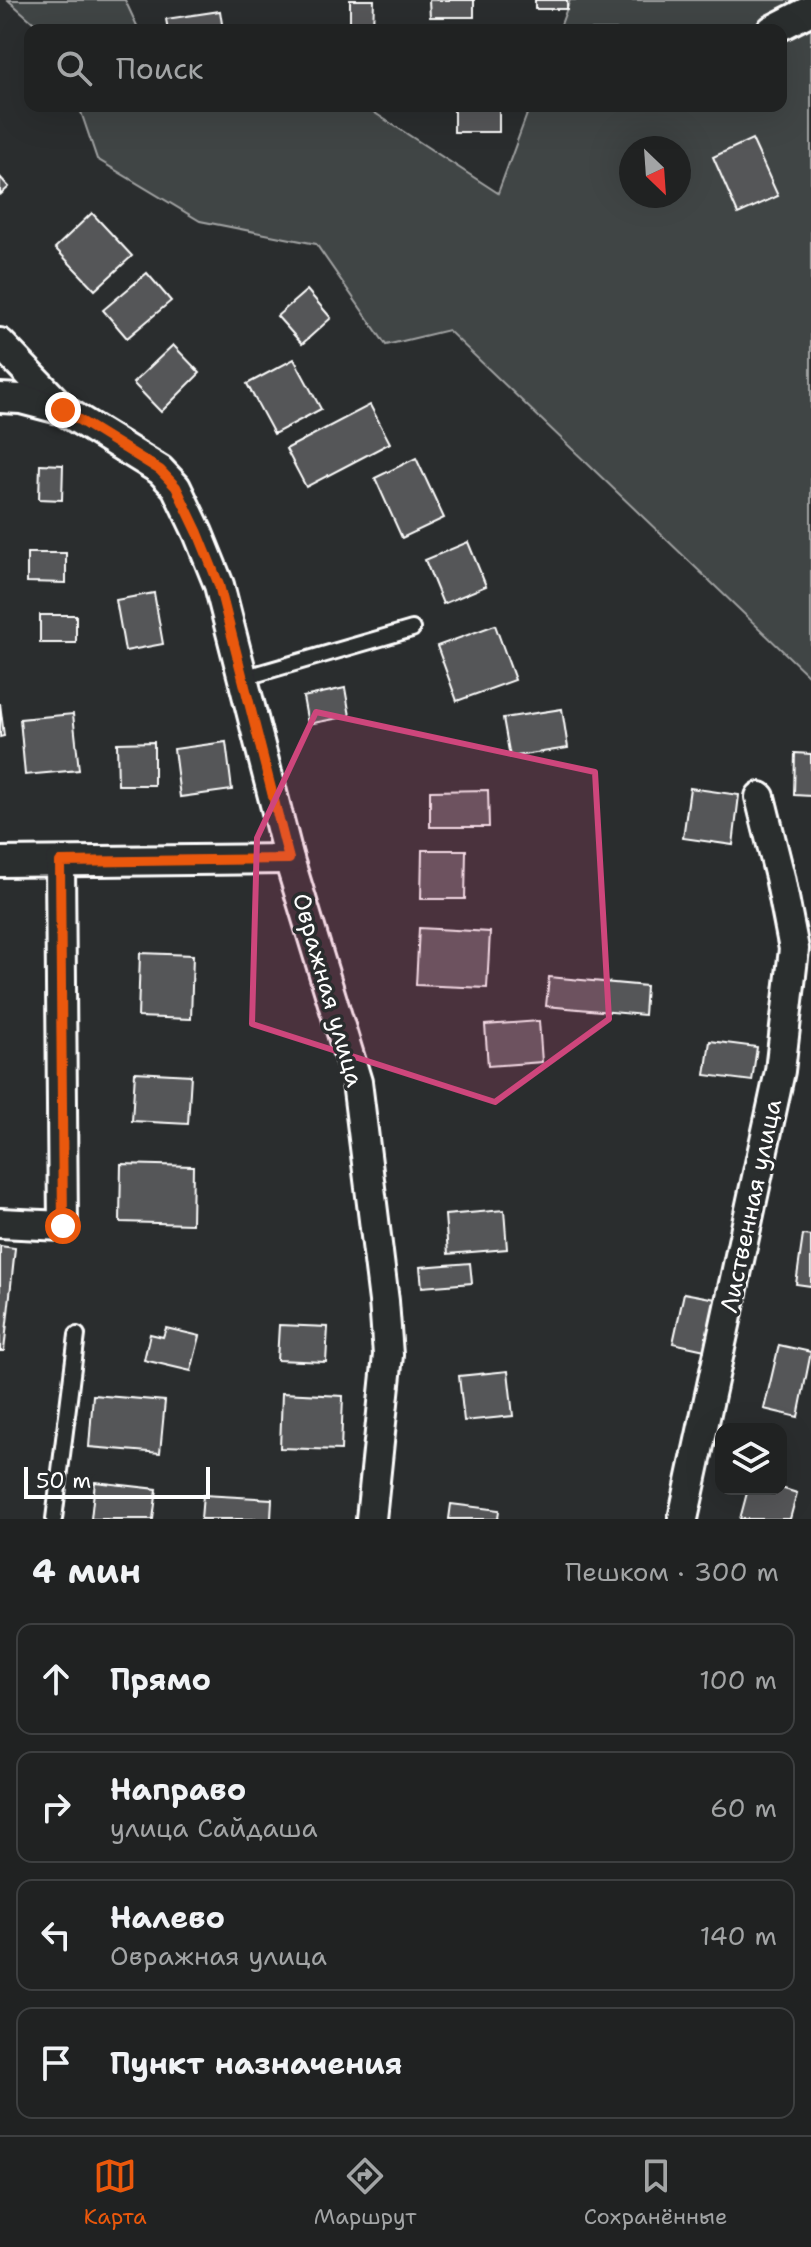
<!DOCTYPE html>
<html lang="ru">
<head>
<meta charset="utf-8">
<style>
  :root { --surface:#202222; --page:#282a2a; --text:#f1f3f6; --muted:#a2a4a5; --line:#3d3f40; --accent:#ea580c }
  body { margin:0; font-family:"Shantell Sans",sans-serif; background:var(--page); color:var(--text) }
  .controls { position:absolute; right:24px; bottom:24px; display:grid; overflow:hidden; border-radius:16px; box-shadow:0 8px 32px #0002 }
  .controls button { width:72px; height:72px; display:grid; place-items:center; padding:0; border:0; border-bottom:2px solid var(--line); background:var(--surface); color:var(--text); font:40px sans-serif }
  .compass { position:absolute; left:619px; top:136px; width:72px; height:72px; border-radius:50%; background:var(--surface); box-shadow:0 8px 32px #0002; rotate:155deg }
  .scale { position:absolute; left:24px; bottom:20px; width:186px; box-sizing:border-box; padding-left:8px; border:4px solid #fff; border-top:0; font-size:22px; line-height:28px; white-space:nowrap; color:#fff; -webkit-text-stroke:6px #2a2d2e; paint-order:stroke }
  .stop { position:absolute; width:24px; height:24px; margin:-18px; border:6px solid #ea580c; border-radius:50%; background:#fff }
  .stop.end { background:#ea580c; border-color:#fff; box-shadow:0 2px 8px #0008 }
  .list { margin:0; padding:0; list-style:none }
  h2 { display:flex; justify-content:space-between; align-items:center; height:104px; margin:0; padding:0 32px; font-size:34px }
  h2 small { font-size:26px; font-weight:400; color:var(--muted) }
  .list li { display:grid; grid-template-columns:52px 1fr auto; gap:24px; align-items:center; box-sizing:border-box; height:112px; margin:0 16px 16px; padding:0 16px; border:2px solid var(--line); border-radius:16px }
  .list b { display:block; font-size:30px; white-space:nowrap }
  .list p { margin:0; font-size:26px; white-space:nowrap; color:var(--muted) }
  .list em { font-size:26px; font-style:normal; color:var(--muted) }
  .icon { flex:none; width:44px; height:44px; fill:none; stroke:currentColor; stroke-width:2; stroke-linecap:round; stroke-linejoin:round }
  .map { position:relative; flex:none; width:811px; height:1519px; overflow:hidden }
  .search { position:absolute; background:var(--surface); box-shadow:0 8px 32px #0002; left:24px; right:24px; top:24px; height:88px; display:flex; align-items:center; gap:20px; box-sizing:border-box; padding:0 28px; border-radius:16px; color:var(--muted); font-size:30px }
  .sheet { height:616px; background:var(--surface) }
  nav { display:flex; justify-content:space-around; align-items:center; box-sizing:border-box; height:112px; border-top:2px solid var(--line); background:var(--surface); font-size:22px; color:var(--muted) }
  nav a { display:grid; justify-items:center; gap:4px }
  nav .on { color:var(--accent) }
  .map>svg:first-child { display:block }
  .green { fill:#414445; stroke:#a0a2a2; stroke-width:2; fill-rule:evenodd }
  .building { fill:#555758; stroke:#fff; stroke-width:2 }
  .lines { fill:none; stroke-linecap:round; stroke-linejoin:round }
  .service-casing { stroke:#fff; stroke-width:20 }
  .minor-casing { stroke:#fff; stroke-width:34 }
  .service { stroke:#2a2d2e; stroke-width:14 }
  .minor { stroke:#2a2d2e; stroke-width:28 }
  .route { stroke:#ea580c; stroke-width:10 }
  .marked { fill:#ce467c; fill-opacity:0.2; stroke:#ce467c; stroke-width:6; stroke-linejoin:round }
  .labels { text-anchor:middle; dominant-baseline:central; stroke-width:7; stroke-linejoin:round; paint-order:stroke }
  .street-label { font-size:24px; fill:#fff; stroke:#2a2d2e }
</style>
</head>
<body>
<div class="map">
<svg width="811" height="1519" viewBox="0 0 811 1519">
  <rect width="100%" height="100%" fill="#2a2d2e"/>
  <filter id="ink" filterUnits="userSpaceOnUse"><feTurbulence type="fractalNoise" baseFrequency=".0125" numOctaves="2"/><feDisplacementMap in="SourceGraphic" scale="16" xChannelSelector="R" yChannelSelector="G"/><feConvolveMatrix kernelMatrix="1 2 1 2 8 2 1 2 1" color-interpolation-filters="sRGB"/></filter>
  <g filter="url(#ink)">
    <g class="green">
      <path d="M8,0h117l14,30h-97z"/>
      <path d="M570,0h241v678l-363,-348 -62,15 -70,-101 -116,-23 -103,-62 -18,-53h285l134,87 32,-87h251v-76h-222zM631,148h48v48h-48z"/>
    </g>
    <g class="building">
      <path d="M350,0h24l-1,30h-23z"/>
      <path d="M429,0h45v17h-44z"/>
      <rect x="535" y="0" width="32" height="9"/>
      <path d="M220,11l3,19h-55l-2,-11z"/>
      <rect x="454" y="106" width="45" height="26"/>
      <path d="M752,139l26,57 -40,18 -25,-57z"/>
      <path d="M0,177l9,10 -9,8z"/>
      <path d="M92,213l40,43 -37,34 -40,-42z"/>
      <path d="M147,273l24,28 -44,37 -24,-28z"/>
      <path d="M307,290l24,28 -29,26 -25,-28z"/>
      <path d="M173,345l27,28 -39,39 -28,-29z"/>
      <path d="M294,359l27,50 -47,25 -27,-50z"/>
      <path d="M370,405l20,38 -84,44 -20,-38z"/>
      <path d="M416,458l28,60 -42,20 -27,-60z"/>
      <path d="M40,464l23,1 -1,35 -23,-1z"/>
      <path d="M468,542l18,44 -43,18 -18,-44z"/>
      <path d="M27,553h39v30l-39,-1z"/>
      <path d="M154,593l9,51 -38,7 -9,-51z"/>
      <rect x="40" y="615" width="36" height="28"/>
      <path d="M495,625l20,55 -58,21 -20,-55z"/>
      <path d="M345,688l5,28 -42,8 -5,-27z"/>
      <path d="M0,703l4,33 -4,1z"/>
      <path d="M562,709l6,39 -58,9 -7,-39z"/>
      <path d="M73,714l6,56 -54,5 -5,-56z"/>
      <path d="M154,742v43h-36l-1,-42z"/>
      <path d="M226,742l6,48 -52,7 -6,-48z"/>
      <path d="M795,753l16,1v42l-17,-1z"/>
      <path d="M690,788l49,7 -6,50 -50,-7z"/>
      <path d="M488,790l1,37h-59v-36z"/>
      <path d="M422,850h44l-1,49h-44z"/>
      <path d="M419,928l71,4 -3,56 -71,-3z"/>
      <path d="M140,953l53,2 -2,64 -53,-2z"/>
      <path d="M549,977l97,9 -2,29 -98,-9z"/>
      <path d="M539,1021l3,41 -54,4 -3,-41z"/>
      <path d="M710,1041l47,6 -5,34 -47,-6z"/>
      <path d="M135,1072l56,3 -3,49 -56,-3z"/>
      <path d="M121,1164l72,2 -1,58 -72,-2z"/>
      <path d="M504,1210l3,39 -59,5 -3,-39z"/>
      <path d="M803,1235l8,1v50l-15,-2z"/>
      <path d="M0,1246l15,2 -11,103h-4z"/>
      <path d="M470,1263l2,20 -50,4 -2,-20z"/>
      <path d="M684,1293l32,6 -11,51 -32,-7z"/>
      <path d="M279,1325l49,2 -2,35 -49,-2z"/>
      <path d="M166,1328l34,8 -9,35 -47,-11 6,-26 13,3z"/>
      <path d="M779,1345l32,7 -13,65 -34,-8z"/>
      <path d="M508,1371l5,45 -49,5 -5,-45z"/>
      <path d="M282,1393l61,3 -2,54 -61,-2z"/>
      <path d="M93,1395l72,6 -5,52 -71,-6z"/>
      <path d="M95,1482l62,7 -4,30h-62z"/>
      <path d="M781,1488l16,5 -7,26h-50l8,-30z"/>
      <path d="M203,1495l69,4 -1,20h-70z"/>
      <path d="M451,1504l48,6 -1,9h-49z"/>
    </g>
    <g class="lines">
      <defs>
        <g id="service">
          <path d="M243,678l169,-49"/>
          <path d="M54,1519l23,-184"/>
        </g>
        <g id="minor">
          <path d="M772,30l39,-20"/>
          <path d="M0,343l63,66"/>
          <path d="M0,398l21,1 42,11 97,60 16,17 22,46 21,52 70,274 68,223 27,219 4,54 -17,164"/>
          <path d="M0,862l289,-3"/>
          <path d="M0,1223l63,3 -3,-364"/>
          <path d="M683,1519l97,-448 14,-122 -14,-72 -20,-80"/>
        </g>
      </defs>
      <use href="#service" class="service-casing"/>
      <use href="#minor" class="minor-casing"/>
      <use href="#service" class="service"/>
      <use href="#minor" class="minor"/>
    </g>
  </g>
  <g class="lines" filter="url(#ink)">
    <path class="route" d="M63,1226l-3,-364 229,-3 -70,-274 -21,-52 -22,-46 -16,-17 -97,-60"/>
  </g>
  <path class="marked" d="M316,712l279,60 14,247 -114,83 -243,-78 5,-186z"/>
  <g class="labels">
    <g class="street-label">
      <text transform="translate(328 990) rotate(74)">Овражная улица</text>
      <text transform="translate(751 1206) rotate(-78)">Лиственная улица</text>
    </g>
  </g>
</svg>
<div class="controls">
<button><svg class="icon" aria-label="layers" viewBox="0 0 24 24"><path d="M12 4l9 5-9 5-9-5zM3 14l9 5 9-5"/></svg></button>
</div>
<svg class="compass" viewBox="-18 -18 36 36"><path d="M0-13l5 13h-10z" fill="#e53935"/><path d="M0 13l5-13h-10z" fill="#a2a4a5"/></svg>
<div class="scale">50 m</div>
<div class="stop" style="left:63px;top:1226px"></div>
<div class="stop end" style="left:63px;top:410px"></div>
<div class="search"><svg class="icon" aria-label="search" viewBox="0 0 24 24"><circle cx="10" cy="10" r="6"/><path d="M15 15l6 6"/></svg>Поиск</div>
</div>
<section class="sheet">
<h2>4 мин<small>Пешком · 300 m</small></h2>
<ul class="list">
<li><svg class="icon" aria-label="ahead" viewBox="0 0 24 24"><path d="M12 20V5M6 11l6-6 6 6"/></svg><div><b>Прямо</b></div><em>100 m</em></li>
<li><svg class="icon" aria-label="right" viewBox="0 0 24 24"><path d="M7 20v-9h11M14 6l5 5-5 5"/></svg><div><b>Направо</b><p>улица Сайдаша</p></div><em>60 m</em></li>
<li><svg class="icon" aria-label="left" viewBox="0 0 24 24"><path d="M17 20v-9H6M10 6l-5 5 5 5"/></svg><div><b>Налево</b><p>Овражная улица</p></div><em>140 m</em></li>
<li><svg class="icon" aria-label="arrive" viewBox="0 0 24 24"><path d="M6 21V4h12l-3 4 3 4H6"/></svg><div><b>Пункт назначения</b></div></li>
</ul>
</section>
<nav>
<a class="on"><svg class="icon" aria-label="map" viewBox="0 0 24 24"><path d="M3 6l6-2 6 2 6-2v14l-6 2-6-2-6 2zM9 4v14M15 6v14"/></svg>Карта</a>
<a><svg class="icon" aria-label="directions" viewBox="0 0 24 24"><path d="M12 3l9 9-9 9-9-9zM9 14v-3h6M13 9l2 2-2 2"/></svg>Маршрут</a>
<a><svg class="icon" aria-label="saved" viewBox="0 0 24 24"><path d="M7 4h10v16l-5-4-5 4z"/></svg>Сохранённые</a>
</nav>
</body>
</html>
